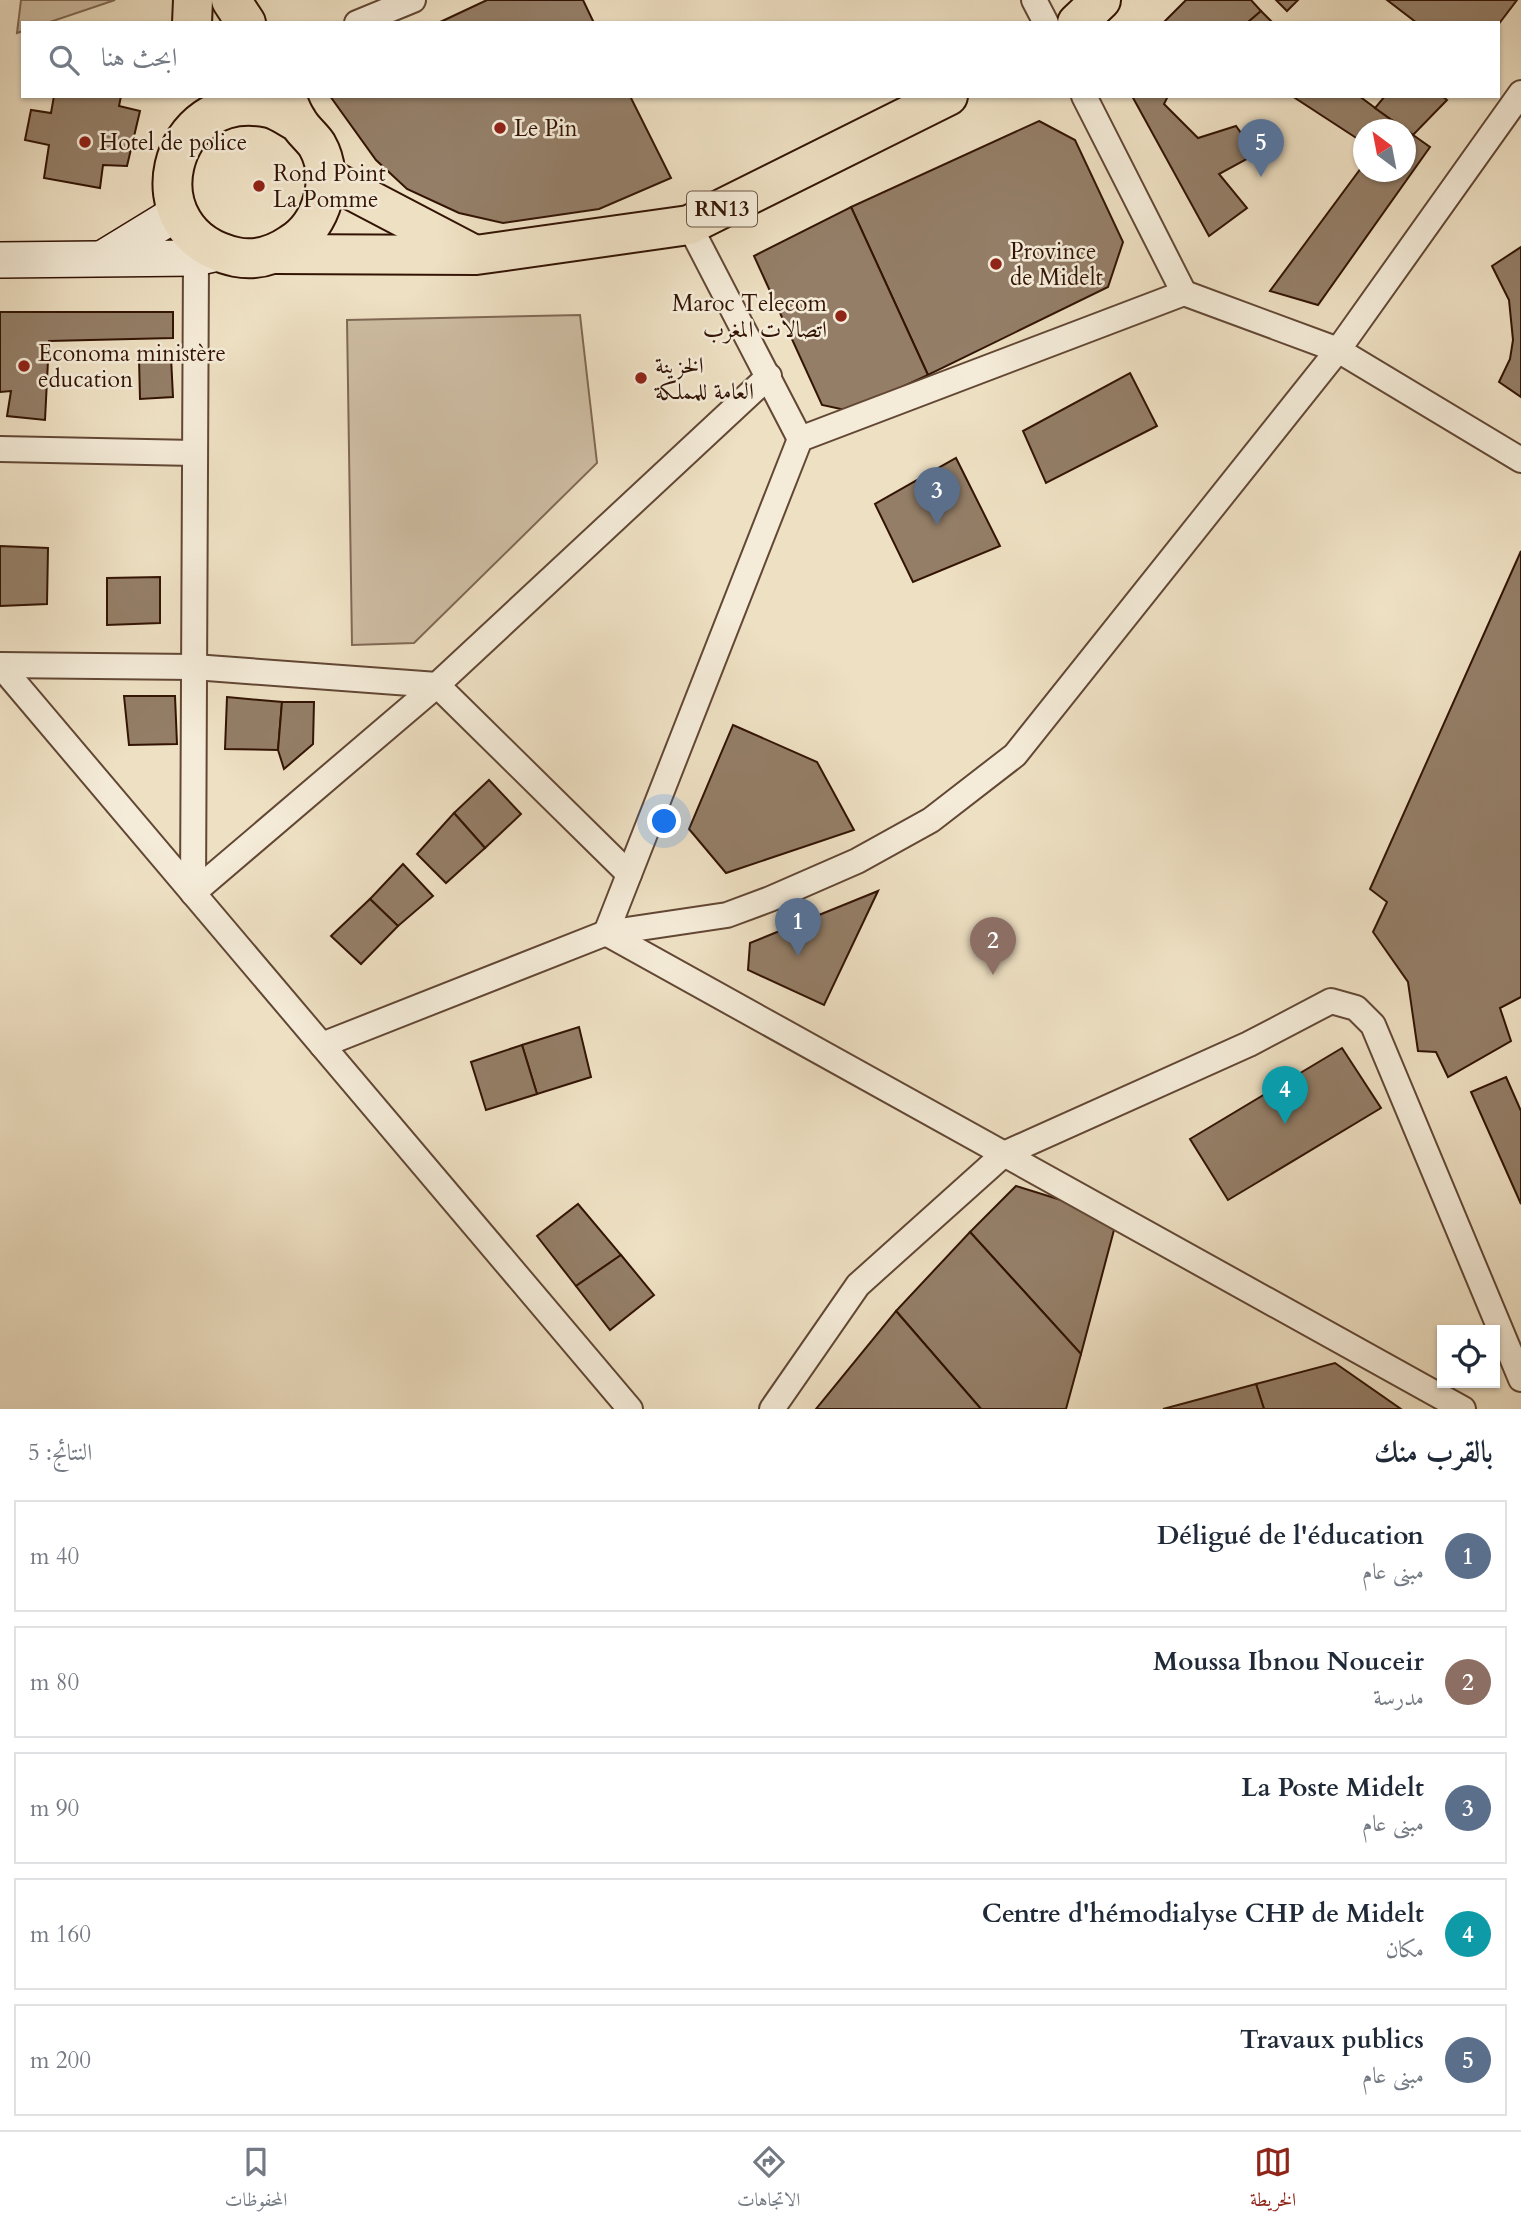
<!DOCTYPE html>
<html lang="ar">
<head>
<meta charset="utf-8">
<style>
  :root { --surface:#fff; --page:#f2f2f3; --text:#1f2937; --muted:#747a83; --line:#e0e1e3; --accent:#8f2418 }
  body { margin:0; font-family:Cardo,Amiri,serif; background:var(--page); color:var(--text); direction:rtl }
  .controls { position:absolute; right:21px; bottom:21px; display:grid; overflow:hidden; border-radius:0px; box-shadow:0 2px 5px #0004 }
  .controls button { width:63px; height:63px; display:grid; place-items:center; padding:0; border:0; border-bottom:2px solid var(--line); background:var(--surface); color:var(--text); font:35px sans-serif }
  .compass { position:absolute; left:1353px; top:119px; width:63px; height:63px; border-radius:50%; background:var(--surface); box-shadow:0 2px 5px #0004; rotate:328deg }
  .you { position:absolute; left:665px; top:822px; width:24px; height:24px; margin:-18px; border:5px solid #fff; border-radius:50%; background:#1a73e8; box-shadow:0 0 0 10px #1a73e833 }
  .badge { display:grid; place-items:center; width:46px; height:46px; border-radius:50%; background:var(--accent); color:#fff; font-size:23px; font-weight:700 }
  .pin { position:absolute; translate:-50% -58px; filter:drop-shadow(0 2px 4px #0008) }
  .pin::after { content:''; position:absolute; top:37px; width:24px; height:21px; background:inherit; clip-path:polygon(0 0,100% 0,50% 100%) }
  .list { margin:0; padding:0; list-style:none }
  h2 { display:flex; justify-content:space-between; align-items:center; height:91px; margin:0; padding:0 28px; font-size:30px }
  h2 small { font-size:23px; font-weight:400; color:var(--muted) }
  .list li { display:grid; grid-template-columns:46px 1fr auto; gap:21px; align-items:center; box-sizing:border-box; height:112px; margin:0 14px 14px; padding:0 14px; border:2px solid var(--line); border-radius:0px }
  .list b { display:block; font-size:26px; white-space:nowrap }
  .list p { margin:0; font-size:23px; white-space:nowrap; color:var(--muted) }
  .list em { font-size:23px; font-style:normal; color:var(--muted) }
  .icon { flex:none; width:38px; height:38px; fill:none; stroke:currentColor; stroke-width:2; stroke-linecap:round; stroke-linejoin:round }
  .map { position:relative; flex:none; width:1521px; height:1409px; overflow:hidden; direction:ltr }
  .search { position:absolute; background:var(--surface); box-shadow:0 2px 5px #0004; left:21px; right:21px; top:21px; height:77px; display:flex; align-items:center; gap:18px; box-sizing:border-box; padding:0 24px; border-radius:0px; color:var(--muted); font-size:26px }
  .sheet { height:721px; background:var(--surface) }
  nav { display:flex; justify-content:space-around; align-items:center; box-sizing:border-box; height:98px; border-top:2px solid var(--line); background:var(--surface); font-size:19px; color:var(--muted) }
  nav a { display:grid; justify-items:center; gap:4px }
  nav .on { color:var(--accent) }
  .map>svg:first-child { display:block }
  .green { fill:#cebda3; stroke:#806854; stroke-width:2 }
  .building { fill:#947e67; stroke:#331404; stroke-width:2 }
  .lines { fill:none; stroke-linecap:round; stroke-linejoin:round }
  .street-casing { stroke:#624734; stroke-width:28 }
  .secondary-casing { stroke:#331404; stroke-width:38 }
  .primary-casing { stroke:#331404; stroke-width:42 }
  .street { stroke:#f4ebd8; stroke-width:24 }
  .secondary { stroke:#f4ebd8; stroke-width:35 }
  .primary { stroke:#eee0c3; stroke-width:38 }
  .poi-dot { fill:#8f2418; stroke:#f4ebd8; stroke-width:2.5 }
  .labels { text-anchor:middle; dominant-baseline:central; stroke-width:5; stroke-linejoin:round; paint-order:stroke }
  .shield { fill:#f4ebd8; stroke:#6d5444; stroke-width:2 }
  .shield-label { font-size:21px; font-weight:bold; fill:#331404 }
  .poi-label { font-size:23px; fill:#331404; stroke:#f4ebd8; text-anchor:start }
</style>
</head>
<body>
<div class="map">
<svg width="1521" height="1409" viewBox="0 0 1521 1409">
  <rect width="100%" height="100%" fill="#eee0c3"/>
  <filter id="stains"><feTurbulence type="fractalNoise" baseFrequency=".00286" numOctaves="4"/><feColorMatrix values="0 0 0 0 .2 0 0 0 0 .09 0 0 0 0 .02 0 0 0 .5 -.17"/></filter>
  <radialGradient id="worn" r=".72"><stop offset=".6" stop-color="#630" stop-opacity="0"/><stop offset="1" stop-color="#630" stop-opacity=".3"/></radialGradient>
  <g class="green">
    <path d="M21,0h94l-68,23h-24v8l-6,2z"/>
    <path d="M580,315l17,148 -183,180 -62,2 -5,-325z"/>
  </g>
  <g class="building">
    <path d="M487,0h96l11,23h-156z"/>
    <path d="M1186,0h65l10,11 -14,12h-84z"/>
    <path d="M1276,0h22l-11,11z"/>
    <path d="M1387,0h130l-19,25 -81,-2z"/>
    <path d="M1261,11l12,12h-26z"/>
    <path d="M54,96h67l-2,10 21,5 -13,55 -24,-1 -3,23 -56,-10 5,-33 -24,-5 6,-30 20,3z"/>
    <path d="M330,96h300l41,82 -72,31 -96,14 -44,-10 -52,-24 -31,-29z"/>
    <path d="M1132,96h36l-4,8 34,34 38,-12 20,28 -37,20 28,34 -38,28z"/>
    <path d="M1292,96h67l46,34h-41v13z"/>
    <path d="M1385,96h57l5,4 -34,35 -38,-27z"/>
    <path d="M1039,121l36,19 48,102 -15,45 -180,88 -77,-168z"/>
    <path d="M1406,130l24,17 -112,158 -48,-14 94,-127v8h42z"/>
    <path d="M851,207l77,168 -78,36 -28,-6 -68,-149z"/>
    <path d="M1521,247v150l-22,-15 11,-23 3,-19 -4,-40 -17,-34z"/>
    <path d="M0,312h173v26l-124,3 -4,79 -38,-4 4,-25 -11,1z"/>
    <path d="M171,357l2,40 -33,2 -1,-41z"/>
    <path d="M1130,373l27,53 -111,57 -23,-52z"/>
    <path d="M956,458l44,88 -87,36 -38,-78z"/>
    <path d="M0,546l48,2 -1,56 -47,2z"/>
    <path d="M1521,551v446l-21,11 11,33 -63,36 -12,-25 -18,-1 -10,-69 -35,-50 14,-30 -17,-13z"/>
    <path d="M160,577v46l-53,2v-47z"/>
    <path d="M124,696h51l2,48 -48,1z"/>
    <path d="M227,697l55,5 -4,48 -53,-1z"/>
    <path d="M282,702h32l-1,42 -29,25 -6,-19z"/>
    <path d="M733,725l84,37 37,68 -128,43 -37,-44z"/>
    <path d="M489,780l32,34 -36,34 -31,-35z"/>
    <path d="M454,813l31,35 -39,35 -29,-29z"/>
    <path d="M403,864l30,32 -35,30 -28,-27z"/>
    <path d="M878,891l-54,114 -76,-35 2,-27z"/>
    <path d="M370,899l28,27 -37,38 -30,-28z"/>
    <path d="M579,1027l12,50 -54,17 -15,-49z"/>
    <path d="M522,1045l15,49 -51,16 -15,-48z"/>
    <path d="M1342,1048l39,60 -153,92 -38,-61z"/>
    <path d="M1506,1077l15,34v93l-50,-112z"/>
    <path d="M1016,1186l61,19 37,25 -33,124 -111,-122z"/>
    <path d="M578,1204l43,51 -45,31 -39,-50z"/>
    <path d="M970,1232l111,122 -15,55h-85l-85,-98z"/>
    <path d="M621,1255l33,40 -44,35 -34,-44z"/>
    <path d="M896,1311l85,98h-165z"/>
    <path d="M1335,1363l66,46h-137l-8,-25z"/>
    <path d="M1256,1384l8,25h-101z"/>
  </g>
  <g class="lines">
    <defs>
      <g id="street">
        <path d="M1034,0l12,23"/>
        <path d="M357,23l56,-23"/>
        <path d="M1084,96l100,197"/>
        <path d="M689,225l111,214"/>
        <path d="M0,449l195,4"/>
        <path d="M0,665l630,744"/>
        <path d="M0,665l194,2 243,18 192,189"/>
        <path d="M193,893l244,-208 332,-309"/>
        <path d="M193,893l3,-635"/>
        <path d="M322,1045l284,-112 121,-18 43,-16 87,-38 74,-41 84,-65 323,-405 183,-257"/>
        <path d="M772,1409l86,-124 146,-131 245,-110 82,-43 25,7 17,17 148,354"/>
        <path d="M1463,1409l-857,-476 194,-494 384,-146 154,57 183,110"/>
      </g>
      <g id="secondary">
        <path d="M105,257l72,-44"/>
        <path d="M0,260l196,-2 22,-5"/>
      </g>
      <g id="primary">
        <path d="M231,0l15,23"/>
        <path d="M192,23l1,-23"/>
        <path d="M1077,23l24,-23"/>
        <path d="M286,96c3,8 6,17 11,24 5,10 14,16 20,25 19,33 5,80 -26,99 -16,11 -35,17 -55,13 -105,-23 -70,-171 33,-149 9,2 19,9 28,14"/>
        <path d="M326,177l145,76"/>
        <path d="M276,254l200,1 213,-30 259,-129"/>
      </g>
    </defs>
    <use href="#street" class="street-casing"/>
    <use href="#secondary" class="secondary-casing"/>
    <use href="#primary" class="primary-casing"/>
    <use href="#street" class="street"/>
    <use href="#secondary" class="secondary"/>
    <use href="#primary" class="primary"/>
  </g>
  <g class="poi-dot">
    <circle cx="500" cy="128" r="7"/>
    <circle cx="85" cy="142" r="7"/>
    <circle cx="259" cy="186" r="7"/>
    <circle cx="996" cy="264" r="7"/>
    <circle cx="841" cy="316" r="7"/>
    <circle cx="24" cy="366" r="7"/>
    <circle cx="641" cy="378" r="7"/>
  </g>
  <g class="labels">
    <rect class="shield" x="687" y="191.5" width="70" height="35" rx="5"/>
    <g class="shield-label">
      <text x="722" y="209">RN13</text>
    </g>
    <g class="poi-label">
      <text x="514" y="128">Le Pin</text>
      <text x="99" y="142">Hotel de police</text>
      <text x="273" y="173">Rond Point<tspan x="273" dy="26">La Pomme</tspan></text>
      <text x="1010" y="251">Province<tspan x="1010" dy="26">de Midelt</tspan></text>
      <text x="827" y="303" text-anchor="end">Maroc Telecom<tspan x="827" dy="26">اتصالات المغرب</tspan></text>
      <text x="38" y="353">Economa ministère<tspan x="38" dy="26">education</tspan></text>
      <text x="655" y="365">الخزينة<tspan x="655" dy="26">العامة للمملكة</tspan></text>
    </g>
  </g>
  <rect width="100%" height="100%" filter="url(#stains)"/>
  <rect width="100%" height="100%" fill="url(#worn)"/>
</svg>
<div class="controls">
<button><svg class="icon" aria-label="locate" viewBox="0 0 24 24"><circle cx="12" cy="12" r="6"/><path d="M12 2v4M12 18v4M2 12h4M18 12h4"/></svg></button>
</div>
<svg class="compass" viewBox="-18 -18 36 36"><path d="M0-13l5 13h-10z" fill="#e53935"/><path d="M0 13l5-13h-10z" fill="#747a83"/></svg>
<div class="you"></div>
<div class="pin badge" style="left:798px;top:956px;background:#5c6f8a">1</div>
<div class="pin badge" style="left:993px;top:975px;background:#8d6e63">2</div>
<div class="pin badge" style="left:937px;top:525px;background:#5c6f8a">3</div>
<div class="pin badge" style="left:1285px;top:1124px;background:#0f9aa8">4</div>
<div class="pin badge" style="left:1261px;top:177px;background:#5c6f8a">5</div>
<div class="search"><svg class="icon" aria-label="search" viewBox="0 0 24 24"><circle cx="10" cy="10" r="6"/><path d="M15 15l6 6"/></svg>ابحث هنا</div>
</div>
<section class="sheet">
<h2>بالقرب منك<small>النتائج: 5</small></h2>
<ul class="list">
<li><span class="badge" style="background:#5c6f8a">1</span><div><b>Déligué de l'éducation</b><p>مبنى عام</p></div><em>40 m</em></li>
<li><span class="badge" style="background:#8d6e63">2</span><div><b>Moussa Ibnou Nouceir</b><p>مدرسة</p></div><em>80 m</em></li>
<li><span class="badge" style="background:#5c6f8a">3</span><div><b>La Poste Midelt</b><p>مبنى عام</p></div><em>90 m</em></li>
<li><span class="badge" style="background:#0f9aa8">4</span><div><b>Centre d'hémodialyse CHP de Midelt</b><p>مكان</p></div><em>160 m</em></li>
<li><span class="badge" style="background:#5c6f8a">5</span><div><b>Travaux publics</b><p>مبنى عام</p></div><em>200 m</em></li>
</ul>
</section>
<nav>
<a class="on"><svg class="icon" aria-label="map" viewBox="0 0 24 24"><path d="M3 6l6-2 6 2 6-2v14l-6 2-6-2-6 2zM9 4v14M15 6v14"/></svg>الخريطة</a>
<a><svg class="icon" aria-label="directions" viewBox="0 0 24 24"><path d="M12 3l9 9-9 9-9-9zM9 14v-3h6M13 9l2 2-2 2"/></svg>الاتجاهات</a>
<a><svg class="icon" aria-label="saved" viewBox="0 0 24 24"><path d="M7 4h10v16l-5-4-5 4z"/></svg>المحفوظات</a>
</nav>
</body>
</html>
